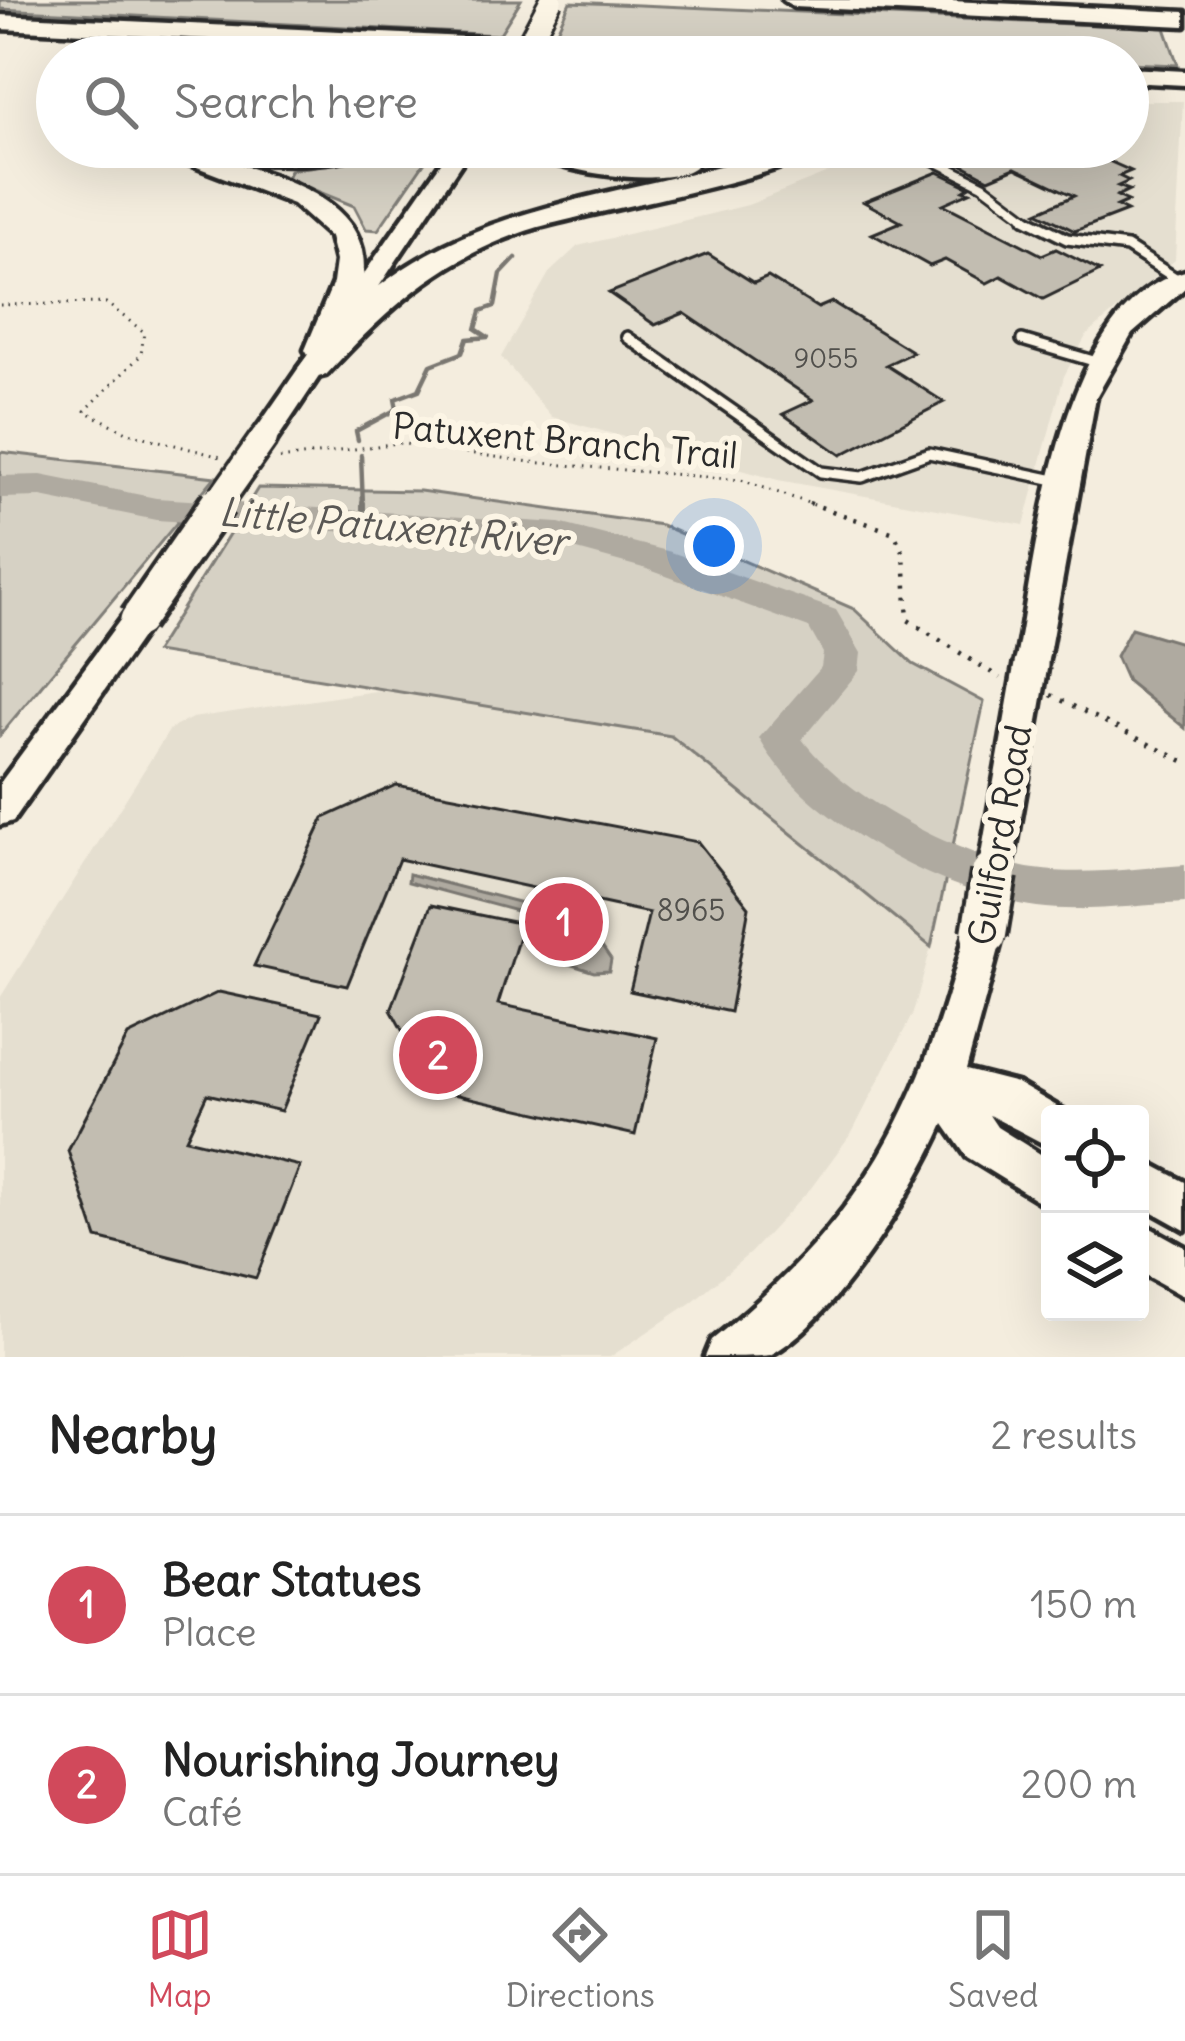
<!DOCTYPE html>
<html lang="en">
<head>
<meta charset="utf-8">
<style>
  :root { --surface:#fff; --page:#f6f6f6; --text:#222; --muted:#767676; --line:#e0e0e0; --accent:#d1495b }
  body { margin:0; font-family:Delius,sans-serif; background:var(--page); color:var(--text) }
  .controls { position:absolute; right:36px; bottom:36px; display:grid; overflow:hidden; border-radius:12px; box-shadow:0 12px 48px #0002 }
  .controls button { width:108px; height:108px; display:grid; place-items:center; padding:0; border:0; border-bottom:3px solid var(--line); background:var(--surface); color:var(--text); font:60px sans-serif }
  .you { position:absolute; left:714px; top:546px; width:42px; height:42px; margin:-30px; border:9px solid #fff; border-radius:50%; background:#1a73e8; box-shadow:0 0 0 18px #1a73e833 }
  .badge { display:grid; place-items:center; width:78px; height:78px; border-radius:50%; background:var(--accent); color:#fff; font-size:39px; font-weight:700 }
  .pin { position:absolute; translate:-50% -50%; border:6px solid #fff; box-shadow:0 3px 12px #0006 }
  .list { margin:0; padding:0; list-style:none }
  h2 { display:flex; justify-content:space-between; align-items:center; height:156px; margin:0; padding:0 48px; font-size:51px }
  h2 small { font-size:39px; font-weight:400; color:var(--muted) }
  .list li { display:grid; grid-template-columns:78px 1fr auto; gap:36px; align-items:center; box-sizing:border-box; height:180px; padding:0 48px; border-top:3px solid var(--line) }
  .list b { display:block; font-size:45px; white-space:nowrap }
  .list p { margin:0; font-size:39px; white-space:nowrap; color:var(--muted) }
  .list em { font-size:39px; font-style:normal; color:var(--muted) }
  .icon { flex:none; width:66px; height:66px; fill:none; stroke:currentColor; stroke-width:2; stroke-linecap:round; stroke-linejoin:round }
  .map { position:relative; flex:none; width:1185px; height:1357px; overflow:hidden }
  .search { position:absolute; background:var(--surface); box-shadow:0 12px 48px #0002; left:36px; right:36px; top:36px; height:132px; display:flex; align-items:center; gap:30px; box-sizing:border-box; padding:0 42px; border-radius:66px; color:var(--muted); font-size:45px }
  .sheet { height:516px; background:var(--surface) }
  nav { display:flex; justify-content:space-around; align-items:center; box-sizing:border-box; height:168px; border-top:3px solid var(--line); background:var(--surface); font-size:33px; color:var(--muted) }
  nav a { display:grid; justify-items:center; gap:6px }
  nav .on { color:var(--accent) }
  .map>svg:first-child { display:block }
  .built { fill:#e5dfd0 }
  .green { fill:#d6d1c4; stroke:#807e78; stroke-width:3 }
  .water { fill:#afaaa0; stroke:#7a7771; stroke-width:3 }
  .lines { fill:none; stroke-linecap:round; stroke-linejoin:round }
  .stream-far1 { stroke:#7a7771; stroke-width:4.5 }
  .stream { stroke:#7a7771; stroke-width:6 }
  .river { fill:#afaaa0; fill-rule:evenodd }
  .building { fill:#c2bdb1; stroke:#2b2b2b; stroke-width:3 }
  .lane-far1-casing { stroke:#2b2b2b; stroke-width:14 }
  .lane-casing { stroke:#2b2b2b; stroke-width:16 }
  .secondary-casing { stroke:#2b2b2b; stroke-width:9 }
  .highway-casing { stroke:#2b2b2b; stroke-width:9 }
  .path-far1 { stroke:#2b2b2b; stroke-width:3; stroke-dasharray:1.5 6; stroke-linecap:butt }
  .path { stroke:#2b2b2b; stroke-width:4.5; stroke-dasharray:3 9; stroke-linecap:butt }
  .lane-far1 { stroke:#fcf5e5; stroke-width:8 }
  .lane { stroke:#fcf5e5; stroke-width:9 }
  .secondary { fill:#fcf5e5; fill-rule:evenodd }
  .highway { fill:#fcf5e5; fill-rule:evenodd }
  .secondary-bridge-far2-casing { stroke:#2b2b2b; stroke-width:33; stroke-linecap:butt }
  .secondary-bridge-far1-casing { stroke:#2b2b2b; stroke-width:42; stroke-linecap:butt }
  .secondary-bridge-casing { stroke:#2b2b2b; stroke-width:52; stroke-linecap:butt }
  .primary-bridge-casing { stroke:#2b2b2b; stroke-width:27; stroke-linecap:butt }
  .secondary-bridge-far2 { stroke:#fcf5e5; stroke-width:26 }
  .secondary-bridge-far1 { stroke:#fcf5e5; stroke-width:33 }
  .secondary-bridge { stroke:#fcf5e5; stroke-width:44 }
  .primary-bridge { stroke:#fcf5e5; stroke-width:21 }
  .labels { text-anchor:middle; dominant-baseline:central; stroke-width:12; stroke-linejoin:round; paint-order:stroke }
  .far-number-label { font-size:27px; fill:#51504c }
  .number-label { font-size:30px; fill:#51504c }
  .street-label { font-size:36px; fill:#2b2b2b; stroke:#fcf5e5 }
  .water-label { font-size:39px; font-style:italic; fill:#595754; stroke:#fcf5e5 }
</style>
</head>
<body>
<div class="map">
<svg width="1185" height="1357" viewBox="0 0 1185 1357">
  <rect width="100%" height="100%" fill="#f4edde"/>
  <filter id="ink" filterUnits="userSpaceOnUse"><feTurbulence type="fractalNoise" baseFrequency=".00833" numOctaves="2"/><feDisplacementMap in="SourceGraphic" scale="24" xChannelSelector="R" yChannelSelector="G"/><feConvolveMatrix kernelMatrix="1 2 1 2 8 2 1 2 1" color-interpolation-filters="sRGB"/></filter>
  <g filter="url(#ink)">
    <g class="built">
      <path d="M1128,101h55l-8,159 -89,76 -22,40 -40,149 -246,-45 -226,-63 -51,-60 48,-84 29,-27 170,-41 145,-58h235z"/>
      <path d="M389,689l282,47 260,211 -18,66 -60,118 -42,57 -61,65 -58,49 -82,55h-610v-359l170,-269 22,-11z"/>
    </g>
    <g class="green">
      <path d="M0,0h521l-22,35 -499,-26z"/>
      <path d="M570,2l595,26 13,37 -50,-2v-6h-124l-450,-20z"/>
      <path d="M110,40l118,7c-38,14 -102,21 -134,-5z"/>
      <path d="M435,147l-57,83 -12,-1 -12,-23 -67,-27 3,-9z"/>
      <path d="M0,452l215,25 -215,258z"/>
      <path d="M258,488l162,3 241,34 193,84 59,55 71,38 -53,245 -260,-211 -516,-84z"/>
    </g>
    <g class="water">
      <path d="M1131,628l54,16v84l-58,-47 -11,-25z"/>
      <path d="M409,874l144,37 33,33 16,3 9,13 -2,11 -15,1 -47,-15 -9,-28 -12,8 6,-15 -8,-9 -116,-31z"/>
    </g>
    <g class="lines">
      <g class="stream-far1">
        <path d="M358,440l-2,-9 41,-22 -2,-10 24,-9 12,-25 31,-12 5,-14 21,-2 -12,-8 5,-18 14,-5 6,-32 15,-16"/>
        <path d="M361,455l2,51"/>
      </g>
      <path class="stream" d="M363,503v15"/>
      <path class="river" d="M41,475l115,23 403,25 112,29 165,58 25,43 -2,18 -57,68c44,60 161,120 233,130 49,7 101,-1 150,-4v38c-49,2 -100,10 -148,4 -93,-13 -233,-85 -278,-169l62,-71 2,-14 -14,-25 -162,-59 -88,-24 -403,-25 -115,-23 -41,1v-22z"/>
    </g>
    <g class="building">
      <path d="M985,147h92l54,24 -12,5 10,5 -11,5 11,4 -12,6 11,5 -11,5 10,5 -52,20 -38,-19 37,-16 -59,-28 -26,11 -35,-19z"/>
      <path d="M938,172l31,15 -5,3 6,2 -27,12 99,51 14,-6 44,22 -57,28 -42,-23 -14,7 -42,-23 -15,6 -58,-32 29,-12 -37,-20z"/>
      <path d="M708,254l46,29 14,-6 50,31 14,-6 81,50 -27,13 58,37 -103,53 -58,-41 30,-14 -129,-87 -29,12 -46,-32z"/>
      <path d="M396,785l302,57 51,65 -19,105 -100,-21 19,-78 -250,-54 -52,127 -93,-20 70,-148z"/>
      <path d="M431,905l92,19 -25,80 159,34 -22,97 -200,-45 -44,-80z"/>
      <path d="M219,992l102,22 -40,97 -74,-17 -21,45 114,27 -44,112 -159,-40 -29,-87 60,-115z"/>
    </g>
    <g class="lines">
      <defs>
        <path id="lane-far1" d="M927,157l56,28 48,36"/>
        <g id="lane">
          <path d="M1025,218l42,21 60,8 53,34"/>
          <path d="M627,337l194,135 41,5 67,-24 135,29"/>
          <path d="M1022,340l75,22"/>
        </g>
        <g id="secondary">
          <path d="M452,147h20l-198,297h-20l-4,-6z"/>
          <path d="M1185,271v17l-53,46 -36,63 -49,268 -16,12 -12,-4 -4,-8c22,-110 41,-359 170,-394z"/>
          <path d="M137,609l16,11 -5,8 -135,193 -13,4v-42l126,-171z"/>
          <path d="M984,917l14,5 5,12 -37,136 51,13 48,28 -15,3v33l-61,-32 8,12 53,33v48l-83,-51 -23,-33c-29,66 -109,197 -174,231 -16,2 -47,2 -65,2l7,-17c149,-120 205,-223 253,-406l5,-12z"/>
          <path d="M1140,1158l45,24v48l-45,-25z"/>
          <path d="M1140,1222l45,25v50l-45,-25z"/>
        </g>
        <g id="highway">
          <path d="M783,0h147l255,12v14l-391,-19z"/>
          <path d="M0,15l742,35 12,7h-160l-594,-28z"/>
          <path d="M1128,68l57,3v14l-57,-3z"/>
          <path d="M145,147h37l33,10 -1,-10h159c-25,23 -121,18 -155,11 74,22 175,49 138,148 117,-110 281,-108 426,-159h38c-30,32 -240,65 -297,85 -83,28 -139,80 -197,143l-12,3 -16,-10 10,-13 -3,-5 28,-67 3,-22 -6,-24 -37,-33z"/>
          <path d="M519,147c46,0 86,14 133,12 16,0 32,-4 44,7 -26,25 -151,5 -177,-19z"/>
        </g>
      </defs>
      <use href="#lane-far1" class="lane-far1-casing"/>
      <use href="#lane" class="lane-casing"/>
      <use href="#secondary" class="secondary-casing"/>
      <use href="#highway" class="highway-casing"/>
      <g class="path-far1">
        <path d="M0,305l106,-2 38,29 -3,23 -56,56 44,22 92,24"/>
        <path d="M280,459l118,-16 132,19 211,18 76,26"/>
      </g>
      <g class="path">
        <path d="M809,503l85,30 10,21 4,66 92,58"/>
        <path d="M1051,695l134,67"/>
      </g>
      <use href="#lane-far1" class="lane-far1"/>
      <use href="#lane" class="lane"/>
      <use href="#secondary" class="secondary"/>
      <use href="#highway" class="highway"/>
      <defs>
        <path id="secondary-bridge-far2" d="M216,506l48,-68"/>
        <g id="secondary-bridge-far1">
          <path d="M137,620l81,-117"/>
          <path d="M994,877l37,-212"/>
        </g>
        <path id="secondary-bridge" d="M984,934l10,-60"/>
        <path id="primary-bridge" d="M521,57l30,-57"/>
      </defs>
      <use href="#secondary-bridge-far2" class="secondary-bridge-far2-casing"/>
      <use href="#secondary-bridge-far1" class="secondary-bridge-far1-casing"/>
      <use href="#secondary-bridge" class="secondary-bridge-casing"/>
      <use href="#primary-bridge" class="primary-bridge-casing"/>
      <use href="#secondary-bridge-far2" class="secondary-bridge-far2"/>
      <use href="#secondary-bridge-far1" class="secondary-bridge-far1"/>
      <use href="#secondary-bridge" class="secondary-bridge"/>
      <use href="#primary-bridge" class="primary-bridge"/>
    </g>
  </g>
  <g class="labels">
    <g class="far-number-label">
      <text x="826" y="358">9055</text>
    </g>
    <g class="number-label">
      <text x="691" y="910">8965</text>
    </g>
    <g class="street-label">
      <text transform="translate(565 441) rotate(5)">Patuxent Branch Trail</text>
      <text transform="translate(1000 835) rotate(-80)">Guilford Road</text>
    </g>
    <g class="water-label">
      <text transform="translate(393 527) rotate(5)">Little Patuxent River</text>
    </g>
  </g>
</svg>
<div class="controls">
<button><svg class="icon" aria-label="locate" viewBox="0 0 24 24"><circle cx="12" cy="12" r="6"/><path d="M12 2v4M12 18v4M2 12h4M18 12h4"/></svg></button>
<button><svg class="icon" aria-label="layers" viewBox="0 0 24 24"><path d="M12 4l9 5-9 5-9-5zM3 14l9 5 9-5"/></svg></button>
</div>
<div class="you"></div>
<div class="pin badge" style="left:564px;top:922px">1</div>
<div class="pin badge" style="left:438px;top:1055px">2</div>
<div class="search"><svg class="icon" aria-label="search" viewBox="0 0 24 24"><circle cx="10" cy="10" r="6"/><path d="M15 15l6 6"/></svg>Search here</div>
</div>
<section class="sheet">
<h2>Nearby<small>2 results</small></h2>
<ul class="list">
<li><span class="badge">1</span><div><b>Bear Statues</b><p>Place</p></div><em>150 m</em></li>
<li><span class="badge">2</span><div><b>Nourishing Journey</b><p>Café</p></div><em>200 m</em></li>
</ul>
</section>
<nav>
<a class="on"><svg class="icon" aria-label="map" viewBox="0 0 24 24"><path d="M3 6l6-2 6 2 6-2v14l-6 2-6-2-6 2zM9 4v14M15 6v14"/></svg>Map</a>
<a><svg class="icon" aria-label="directions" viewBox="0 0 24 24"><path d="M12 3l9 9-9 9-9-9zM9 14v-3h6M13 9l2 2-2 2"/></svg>Directions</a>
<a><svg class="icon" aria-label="saved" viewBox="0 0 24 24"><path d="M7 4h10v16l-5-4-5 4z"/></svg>Saved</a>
</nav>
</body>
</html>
